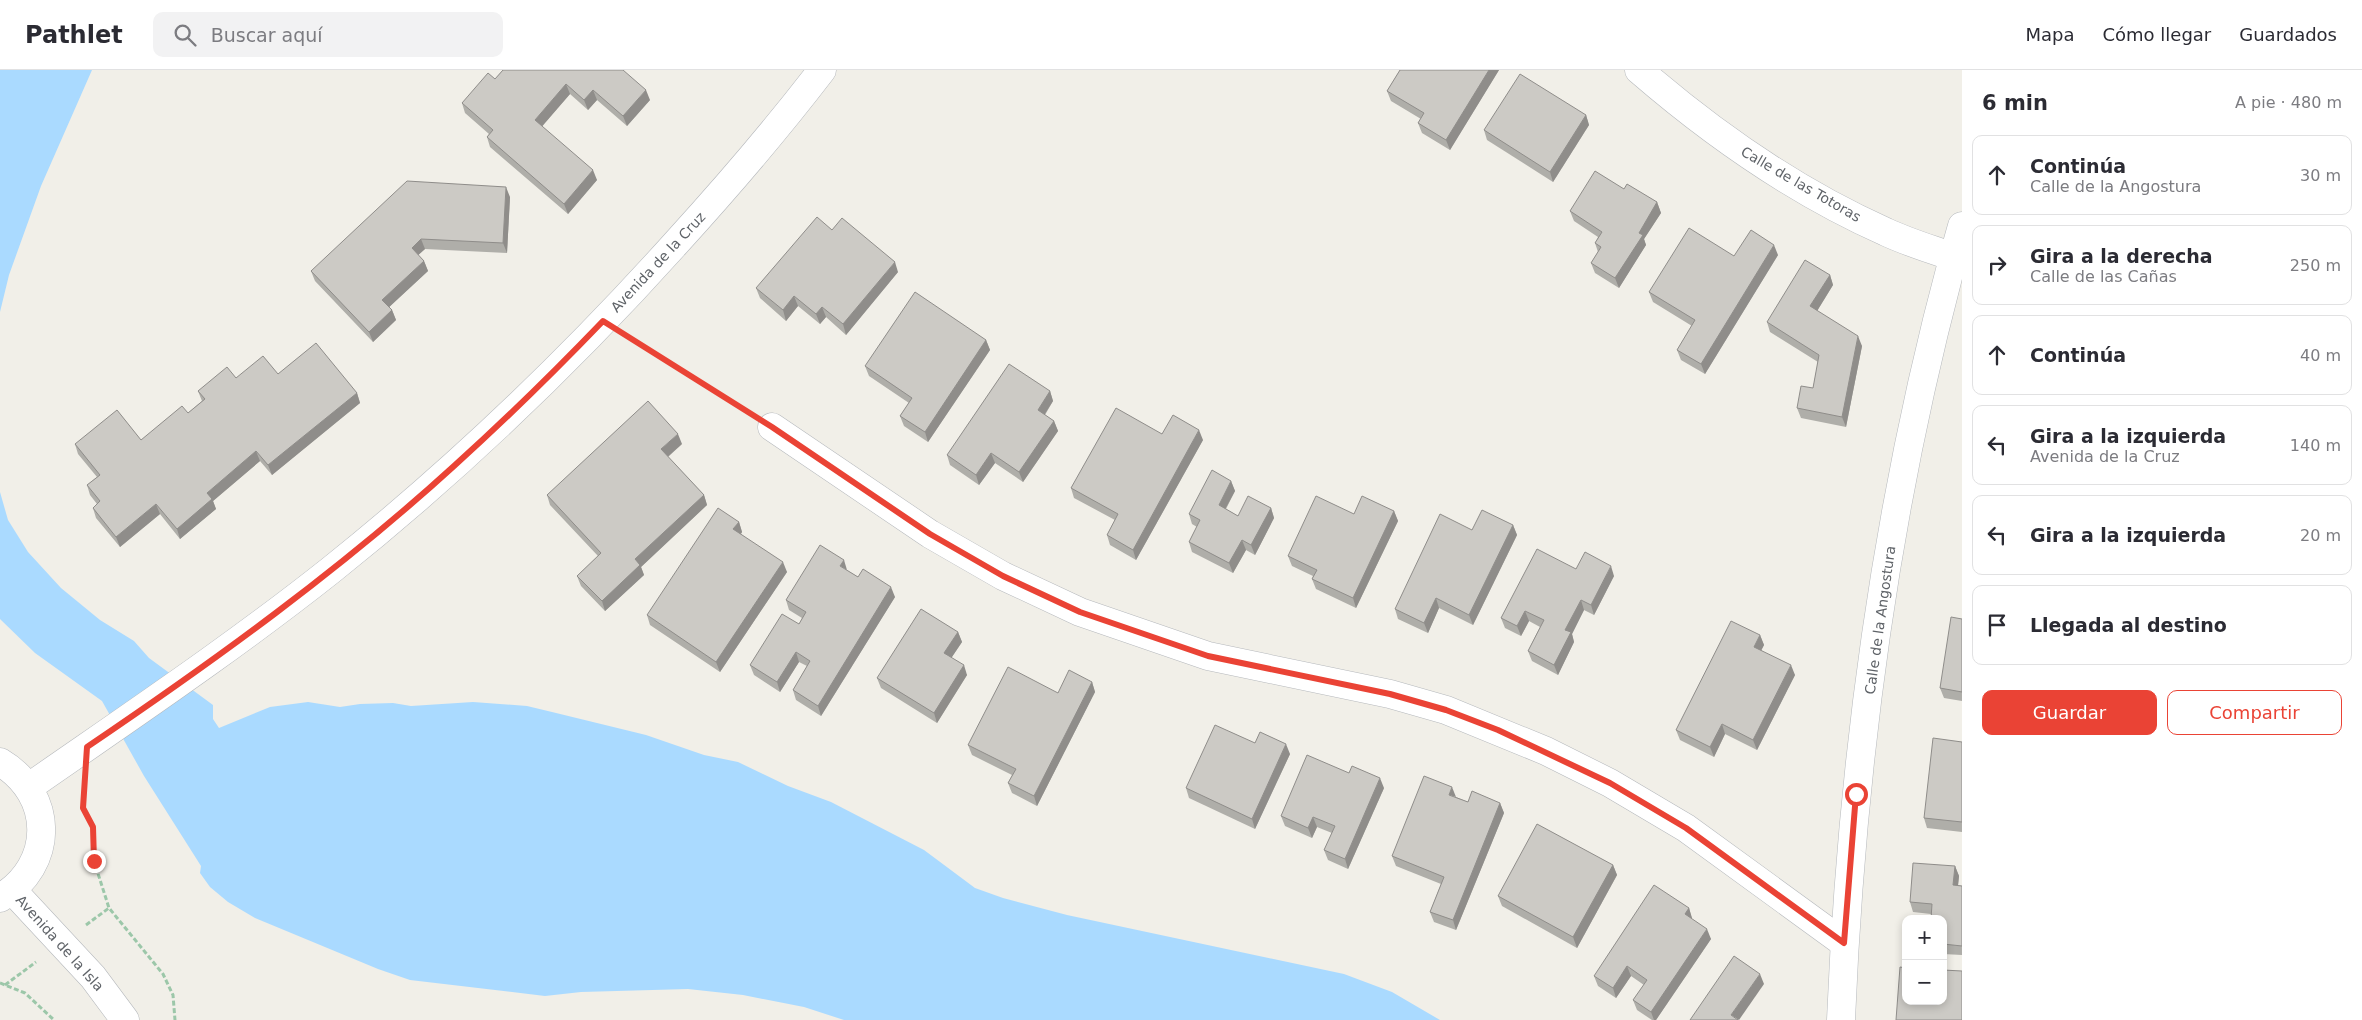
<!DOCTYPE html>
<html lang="es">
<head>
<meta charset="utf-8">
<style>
  :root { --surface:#fff; --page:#f2f2f3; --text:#2b2b33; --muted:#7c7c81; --line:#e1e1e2; --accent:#ea4335 }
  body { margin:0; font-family:"DejaVu Sans",sans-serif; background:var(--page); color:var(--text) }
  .controls { position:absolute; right:15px; bottom:15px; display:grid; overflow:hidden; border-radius:10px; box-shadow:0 2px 8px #0003 }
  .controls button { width:45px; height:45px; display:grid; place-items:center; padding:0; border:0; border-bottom:1px solid var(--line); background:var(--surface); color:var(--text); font:25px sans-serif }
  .stop { position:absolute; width:15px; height:15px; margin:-11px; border:4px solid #ea4335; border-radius:50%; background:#fff }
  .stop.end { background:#ea4335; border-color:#fff; box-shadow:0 1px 5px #0008 }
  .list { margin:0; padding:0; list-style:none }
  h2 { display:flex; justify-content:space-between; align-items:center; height:65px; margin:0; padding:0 20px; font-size:21px }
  h2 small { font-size:16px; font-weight:400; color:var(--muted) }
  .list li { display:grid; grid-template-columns:32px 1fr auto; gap:15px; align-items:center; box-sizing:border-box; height:80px; margin:0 10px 10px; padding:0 10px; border:1px solid var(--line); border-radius:10px }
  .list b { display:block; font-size:19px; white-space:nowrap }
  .list p { margin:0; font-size:16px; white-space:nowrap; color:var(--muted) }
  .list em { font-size:16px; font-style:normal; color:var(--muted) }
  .actions { display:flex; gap:10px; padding:15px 20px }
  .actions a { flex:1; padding:11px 0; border:1px solid var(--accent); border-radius:10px; text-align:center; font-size:18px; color:var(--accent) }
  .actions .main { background:var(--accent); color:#fff }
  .icon { flex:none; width:28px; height:28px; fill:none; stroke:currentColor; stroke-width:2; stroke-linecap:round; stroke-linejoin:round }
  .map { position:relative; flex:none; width:1962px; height:950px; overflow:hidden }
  header { display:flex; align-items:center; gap:30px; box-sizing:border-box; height:70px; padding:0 25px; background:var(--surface); border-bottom:1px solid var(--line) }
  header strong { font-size:24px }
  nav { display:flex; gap:28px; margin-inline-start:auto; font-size:18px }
  .search { width:350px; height:45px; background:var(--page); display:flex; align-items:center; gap:12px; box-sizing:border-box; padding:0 18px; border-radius:10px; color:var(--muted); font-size:19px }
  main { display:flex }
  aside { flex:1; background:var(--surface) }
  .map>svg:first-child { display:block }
  .water { fill:#aadaff }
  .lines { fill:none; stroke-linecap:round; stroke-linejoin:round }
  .minor-casing { stroke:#b5b8bc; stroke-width:29 }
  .path { stroke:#9cc7a9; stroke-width:3; stroke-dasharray:5 2.5; stroke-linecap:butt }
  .minor { stroke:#fff; stroke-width:28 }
  .wall { fill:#afaea9 }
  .shaded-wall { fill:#8f8d8a }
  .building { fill:#cccac5; stroke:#8f8d8a }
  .route { stroke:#ea4335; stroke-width:6 }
  .labels { text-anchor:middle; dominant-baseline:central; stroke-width:5; stroke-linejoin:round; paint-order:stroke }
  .street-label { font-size:14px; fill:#5f6368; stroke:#fff }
</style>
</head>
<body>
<header>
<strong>Pathlet</strong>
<div class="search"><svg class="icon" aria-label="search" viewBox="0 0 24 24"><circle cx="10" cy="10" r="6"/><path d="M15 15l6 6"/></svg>Buscar aquí</div>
<nav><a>Mapa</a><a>Cómo llegar</a><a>Guardados</a></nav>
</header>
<main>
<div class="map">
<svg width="1962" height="950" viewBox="0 0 1962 950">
  <rect width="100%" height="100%" fill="#f1efe8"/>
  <g class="water">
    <path d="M0,0h92l-51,116 -32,89 -9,37z"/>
    <path d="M0,422l8,28 20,32 33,36 39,32 34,21 15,17 64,47v14l6,9 51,-21 38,-5 32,5 20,-3 33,-1 18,3 62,-4 54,4 25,6 94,23 58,20 34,7 50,24 43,16 93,48 51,38 28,10 64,17 277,59 48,18 48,28h-596l-40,-13 -61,-12 -55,-6 -107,3 -36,4 -135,-16 -32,-11 -123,-51 -27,-16 -18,-15 -10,-14 1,-7 -57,-90 -42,-75 -67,-48 -35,-34z"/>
  </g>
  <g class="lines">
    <defs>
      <g id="minor">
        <path d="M1639,0c74,64 157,122 247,162 21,10 45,17 67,25"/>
        <path d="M772,357l158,107 73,42 77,36 128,44 182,38 56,16 100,41 64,32 76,45 158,115"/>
        <path d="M0,692c55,33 55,103 0,136"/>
        <path d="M29,717c102,-71 205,-140 302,-217 124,-99 239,-209 345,-327 51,-56 100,-113 146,-173"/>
        <path d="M13,821l80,86 32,43"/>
        <path d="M1841,950c11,-267 48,-536 121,-794"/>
      </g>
    </defs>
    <use href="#minor" class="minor-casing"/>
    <g class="path">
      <path d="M629,267l118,74"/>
      <path d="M84,717l-1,21 10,19 1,34 15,47 54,66 10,21 2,25"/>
      <path d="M86,855l23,-17"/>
      <path d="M0,913l25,10 29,27"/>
      <path d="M5,915l31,-23"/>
    </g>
    <use href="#minor" class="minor"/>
  </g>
  <g class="wall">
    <path d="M503,0l147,30 -23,26 -30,-26 -9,10 -18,-16 -28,32 55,54 -29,34 -78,-67 -3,-10 2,-3 -24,-21 -3,-10 33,-24z"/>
    <path d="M1400,0h99l-49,80 -28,-17 -4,-10 3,-4 -30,-18 -4,-10z"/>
    <path d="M1586,45l3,10 -36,57 -66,-42 -3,-10z"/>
    <path d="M1624,119l33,13 4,11 -17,26 2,6 -27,43 -24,-15 -4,-10 7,-11 -3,-9 3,-6 -24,-16 -4,-10z"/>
    <path d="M510,127l-3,56 -82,-4 -7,6 6,6 4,10 -39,36 3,3 4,10 -23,22 -58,-61 -4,-10z"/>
    <path d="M1778,185l-73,119 -24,-14 -4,-10 15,-24 -39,-24 -4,-10 85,-36z"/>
    <path d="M898,202l-52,63 -20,-18 -6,7 -22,-18 -12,15 -26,-23 -4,-10z"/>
    <path d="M1830,205l3,10 -16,26 45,35 -16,81 -45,-9 -4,-10 16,-20 5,-26 -48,-30 -3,-10z"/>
    <path d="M986,270l4,10 -62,92 -24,-16 -4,-10 9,-13 -40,-27 -4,-10z"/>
    <path d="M278,304l79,19 3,10 -88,72 -12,-14 -47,40 3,8 -36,30 -20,-25 -40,33 -24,-29 -3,-10 4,-4 -7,-9 -3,-10 10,-8 -19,-23 -3,-10 66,-4 47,-27 14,-12 -4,-10 38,-13z"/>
    <path d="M1050,321l3,10 -8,14 9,6 4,10 -35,51 -28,-19 -16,22 -29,-20 -3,-10z"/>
    <path d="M1162,364l41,6 -67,120 -26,-15 -3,-10 8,-15 -41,-22 -3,-10z"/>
    <path d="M682,374l-14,13 36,38 3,10 -66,62 3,8 -39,36 -24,-25 -4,-10 21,-20 -48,-51 -3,-10z"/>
    <path d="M1231,411l4,10 -9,18 12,7 33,-8 3,10 -19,37 -9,-5 -13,23 -41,-21 -3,-10 8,-15 -5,-3 -3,-10z"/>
    <path d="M1394,441l4,10 -42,87 -40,-19 -4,-10 1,-3 -21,-10 -4,-10 66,-42z"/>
    <path d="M739,452l3,10 -1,2 46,38 -67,100 -70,-47 -3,-10z"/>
    <path d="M1513,455l4,10 -44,90 -34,-17 -11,25 -30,-14 -3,-10 77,-79z"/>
    <path d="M1576,499l38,7 -20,39 -10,-5 -12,24 2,8 -16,33 -26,-14 -4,-10 12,-24 -11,-6 -8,15 -16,-8 -4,-10z"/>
    <path d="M847,500l11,7 37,20 -74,119 -25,-16 -3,-10 14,-24 -8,-4 -19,30 -26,-17 -4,-10 49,-41 3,-6 -13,-8 -3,-10z"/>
    <path d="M1962,549v82l-18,-3 -4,-10z"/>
    <path d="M958,562l4,10 -11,16 16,17 -30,48 -56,-35 -4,-10z"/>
    <path d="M1760,565l4,10 -3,5 34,25 -38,75 -32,-16 -11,23 -34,-17 -4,-10z"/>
    <path d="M1092,612l3,10 -58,114 -25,-13 -4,-10 4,-8 -40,-20 -4,-10 90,-52z"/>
    <path d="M1962,672v90l-35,-4 -3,-10z"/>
    <path d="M1255,673l35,11 -35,75 -66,-31 -3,-10z"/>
    <path d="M1384,718l-36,81 -20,-9 -4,-10 8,-17 -15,-6 -5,11 -27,-12 -4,-10z"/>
    <path d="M1456,727l12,5 32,1 4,10 -48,117 -22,-8 -4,-10 11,-28 -45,-18 -4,-10z"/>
    <path d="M1613,795l4,10 -40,73 -75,-42 -4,-10z"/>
    <path d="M1955,796l4,10 -1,9 4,1v69l-19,-1v-35l-12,-5 -18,-2 -3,-10z"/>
    <path d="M1689,838l3,11 19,20 -55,81h-4l-15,-10 -4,-10 11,-15 -13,-9 -15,22 -18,-12 -4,-10z"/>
  </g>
  <g class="shaded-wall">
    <path d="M1489,0h10l-49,80 -4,-10z"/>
    <path d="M566,14l4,10 -31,36 -4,-10z"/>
    <path d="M593,20l4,10 -9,10 -4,-10z"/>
    <path d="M646,20l4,10 -23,26 -4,-10z"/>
    <path d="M1586,45l3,10 -36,57 -3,-10z"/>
    <path d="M593,100l4,10 -29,34 -4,-10z"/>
    <path d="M506,117l4,10 -3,56 -4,-10z"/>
    <path d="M1657,132l4,11 -17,26 2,6 -27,43 -4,-10 24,-45z"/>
    <path d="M421,169l4,10 -10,9 -3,-10z"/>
    <path d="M1774,175l4,10 -73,119 -4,-10z"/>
    <path d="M424,191l4,10 -42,39 -4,-10z"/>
    <path d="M895,192l3,10 -52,63 -3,-11z"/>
    <path d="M1830,205l3,10 -19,31 -4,-10z"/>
    <path d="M794,226l4,10 -12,15 -3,-11z"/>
    <path d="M822,237l4,10 -6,7 -4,-10z"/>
    <path d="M392,240l4,10 -23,22 -4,-10z"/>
    <path d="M1858,266l4,10 -16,81 -4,-10z"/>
    <path d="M986,270l4,10 -62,92 -3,-10z"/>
    <path d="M1050,321l3,10 -12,19 -3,-10z"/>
    <path d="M357,323l3,10 -88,72 -4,-10z"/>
    <path d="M1054,351l4,10 -35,51 -4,-10z"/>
    <path d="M1199,360l4,10 -67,120 -3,-10z"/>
    <path d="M678,364l4,10 -17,15 -4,-10z"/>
    <path d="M256,381l4,10 -47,40 3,8 -36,30 -3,-10 30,-36z"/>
    <path d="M991,383l4,10 -16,22 -3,-10z"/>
    <path d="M1231,411l4,10 -13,24 -3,-10z"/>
    <path d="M704,425l3,10 -66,62 3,8 -39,36 -3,-10 33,-42z"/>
    <path d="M156,434l4,10 -40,33 -4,-10z"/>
    <path d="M1271,438l3,10 -19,37 -4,-10z"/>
    <path d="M1394,441l4,10 -42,87 -3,-10z"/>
    <path d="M739,452l3,10 -5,7 -4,-10z"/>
    <path d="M1513,455l4,10 -44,90 -4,-10z"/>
    <path d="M1242,470l4,10 -13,23 -4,-10z"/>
    <path d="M844,490l3,10 -7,-4z"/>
    <path d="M783,492l4,10 -67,100 -4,-10z"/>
    <path d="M1611,496l3,10 -20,39 -3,-10z"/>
    <path d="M891,517l4,10 -74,119 -3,-10z"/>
    <path d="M1436,528l3,10 -11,25 -4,-10z"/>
    <path d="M1581,530l3,10 -12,24 2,8 -16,33 -4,-10 11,-35z"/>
    <path d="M1525,541l4,10 -8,15 -4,-10z"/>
    <path d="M958,562l4,10 -14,21 -4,-10z"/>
    <path d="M1760,565l4,10 -6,12 -4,-10z"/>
    <path d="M796,582l3,10 -19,30 -3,-10z"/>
    <path d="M964,595l3,10 -30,48 -3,-10z"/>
    <path d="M1791,595l4,10 -38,75 -4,-10z"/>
    <path d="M1092,612l3,10 -58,114 -3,-10z"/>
    <path d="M1722,654l3,10 -11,23 -4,-10z"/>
    <path d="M1286,674l4,10 -35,75 -3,-10z"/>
    <path d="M1380,708l4,10 -36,81 -3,-10z"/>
    <path d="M1452,717l4,10 -7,-2z"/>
    <path d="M1500,733l4,10 -48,117 -3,-10z"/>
    <path d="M1313,747l4,10 -5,11 -4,-10z"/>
    <path d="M1613,795l4,10 -40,73 -4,-11z"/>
    <path d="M1955,796l4,10 -2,19 -4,-10z"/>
    <path d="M1689,838l3,10 -3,6 -4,-10z"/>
    <path d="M1707,859l4,10 -55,81h-2l-3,-8z"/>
    <path d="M1627,896l4,10 -15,22 -3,-10z"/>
    <path d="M1760,904l4,10 -25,36 -8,-5z"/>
  </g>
  <g class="building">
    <path d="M503,0h120l23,20 -23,26 -30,-26 -9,10 -18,-16 -31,36 58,50 -29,34 -77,-67 6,-7 -31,-27 26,-30 7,6z"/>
    <path d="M1400,0h89l-43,70 -28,-17 6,-10 -37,-22z"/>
    <path d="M1520,4l66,41 -36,57 -66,-42z"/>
    <path d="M1595,101l29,18 3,-5 30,18 -18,31 4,2 -28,43 -24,-15 10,-16 -6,-4 7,-11 -32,-21z"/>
    <path d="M407,111l99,6 -3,56 -82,-4 -9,9 12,13 -42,39 10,10 -23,22 -58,-61z"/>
    <path d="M817,147l15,13 10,-12 53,44 -52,62 -21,-17 -6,7 -22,-18 -11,14 -27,-22z"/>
    <path d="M1689,158l45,28 17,-26 23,15 -73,119 -24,-14 18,-30 -46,-28z"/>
    <path d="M1805,190l25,15 -20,31 48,30 -16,81 -45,-9 4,-22 12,2 6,-33 -52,-33z"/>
    <path d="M915,222l71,48 -61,92 -25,-16 12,-18 -47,-32z"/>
    <path d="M316,273l41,50 -89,72 -12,-14 -49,42 5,6 -35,30 -21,-25 -40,33 -23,-29 7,-7 -13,-16 13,-10 -25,-31 42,-34 24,30 41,-34 6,7 17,-14 -7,-8 29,-24 9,11 27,-22 15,18z"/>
    <path d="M1009,294l41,27 -12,19 16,11 -35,51 -28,-19 -15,22 -29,-20z"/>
    <path d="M648,331l30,33 -17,15 43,46 -69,64 5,6 -38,36 -25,-25 24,-23 -54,-58z"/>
    <path d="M1116,338l46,26 11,-19 26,15 -66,120 -26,-15 11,-21 -47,-26z"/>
    <path d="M1212,400l19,11 -12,24 19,11 10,-20 23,12 -20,37 -9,-5 -13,23 -40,-21 11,-22 -11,-6z"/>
    <path d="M1316,426l38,18 8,-18 32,15 -41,87 -41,-19 5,-9 -29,-14z"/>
    <path d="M718,438l21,14 -6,7 50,33 -67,100 -69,-47z"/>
    <path d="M1482,440l31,15 -44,90 -33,-17 -12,25 -29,-14 45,-95 32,16z"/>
    <path d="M820,475l24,15 -4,6 18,11 5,-8 28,18 -73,119 -25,-16 17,-29 -14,-9 -19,30 -27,-17 32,-51 17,10 7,-12 -20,-12z"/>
    <path d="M1537,479l39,20 9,-17 26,14 -20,39 -10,-5 -16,30 6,2 -17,33 -26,-14 16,-31 -19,-9 -8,15 -16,-8z"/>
    <path d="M921,539l37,23 -14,21 20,12 -30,48 -57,-35z"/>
    <path d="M1951,547l11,2v73l-22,-4z"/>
    <path d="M1731,551l29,14 -6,12 37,18 -38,75 -31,-16 -12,23 -34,-17z"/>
    <path d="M1008,597l50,26 11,-23 23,12 -58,114 -26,-13 8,-14 -48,-24z"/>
    <path d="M1215,655l40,18 5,-11 26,12 -34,75 -66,-31z"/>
    <path d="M1933,668l29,4v80l-38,-4z"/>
    <path d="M1307,685l42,18 3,-7 28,12 -35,81 -21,-9 11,-24 -22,-9 -5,11 -27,-12z"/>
    <path d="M1424,706l28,11 -3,8 19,7 4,-11 28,12 -47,117 -23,-8 14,-35 -52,-21z"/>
    <path d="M1537,754l76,41 -40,72 -75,-41z"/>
    <path d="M1913,793l42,3 -2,19 9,1v60l-19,-2v-25h-12l1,-15 -22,-2z"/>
    <path d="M1654,815l35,23 -4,6 22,15 -56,83 -18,-12 14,-20 -20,-14 -14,22 -19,-12z"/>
    <path d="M1734,886l26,18 -29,41 7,5h-48z"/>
    <path d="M1900,897l6,1v33h37v-31l19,1v49h-66z"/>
  </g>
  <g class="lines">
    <path class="route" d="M94,791l-1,-34 -10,-19 4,-61c127,-86 253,-177 367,-281 51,-46 101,-95 149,-145l169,106 158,107 73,42 77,36 128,44 182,38 56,16 52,20 112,53 76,45 158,115 12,-149"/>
  </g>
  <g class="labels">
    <g class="street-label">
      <text transform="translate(1801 114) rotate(30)">Calle de las Totoras</text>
      <text transform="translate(658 192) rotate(-47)">Avenida de la Cruz</text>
      <text transform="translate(1880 550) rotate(-82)">Calle de la Angostura</text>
      <text transform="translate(60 873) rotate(48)">Avenida de la Isla</text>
    </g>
  </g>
</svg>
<div class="controls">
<button>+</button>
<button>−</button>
</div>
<div class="stop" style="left:1856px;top:724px"></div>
<div class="stop end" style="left:94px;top:791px"></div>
</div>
<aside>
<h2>6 min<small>A pie · 480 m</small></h2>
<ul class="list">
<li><svg class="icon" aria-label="ahead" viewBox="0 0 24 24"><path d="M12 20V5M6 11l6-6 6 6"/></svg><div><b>Continúa</b><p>Calle de la Angostura</p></div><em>30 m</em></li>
<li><svg class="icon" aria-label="right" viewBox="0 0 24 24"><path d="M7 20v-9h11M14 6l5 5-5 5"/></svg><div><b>Gira a la derecha</b><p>Calle de las Cañas</p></div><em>250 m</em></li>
<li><svg class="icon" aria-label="ahead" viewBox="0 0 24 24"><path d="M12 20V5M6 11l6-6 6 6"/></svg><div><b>Continúa</b></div><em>40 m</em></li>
<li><svg class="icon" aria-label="left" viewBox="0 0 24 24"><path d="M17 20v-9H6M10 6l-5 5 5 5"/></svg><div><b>Gira a la izquierda</b><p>Avenida de la Cruz</p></div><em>140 m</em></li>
<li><svg class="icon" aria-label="left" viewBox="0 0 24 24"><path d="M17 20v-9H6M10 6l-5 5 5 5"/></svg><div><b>Gira a la izquierda</b></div><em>20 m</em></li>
<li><svg class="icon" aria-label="arrive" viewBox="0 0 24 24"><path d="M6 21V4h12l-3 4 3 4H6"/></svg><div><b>Llegada al destino</b></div></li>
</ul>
<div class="actions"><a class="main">Guardar</a><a>Compartir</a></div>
</aside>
</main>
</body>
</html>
